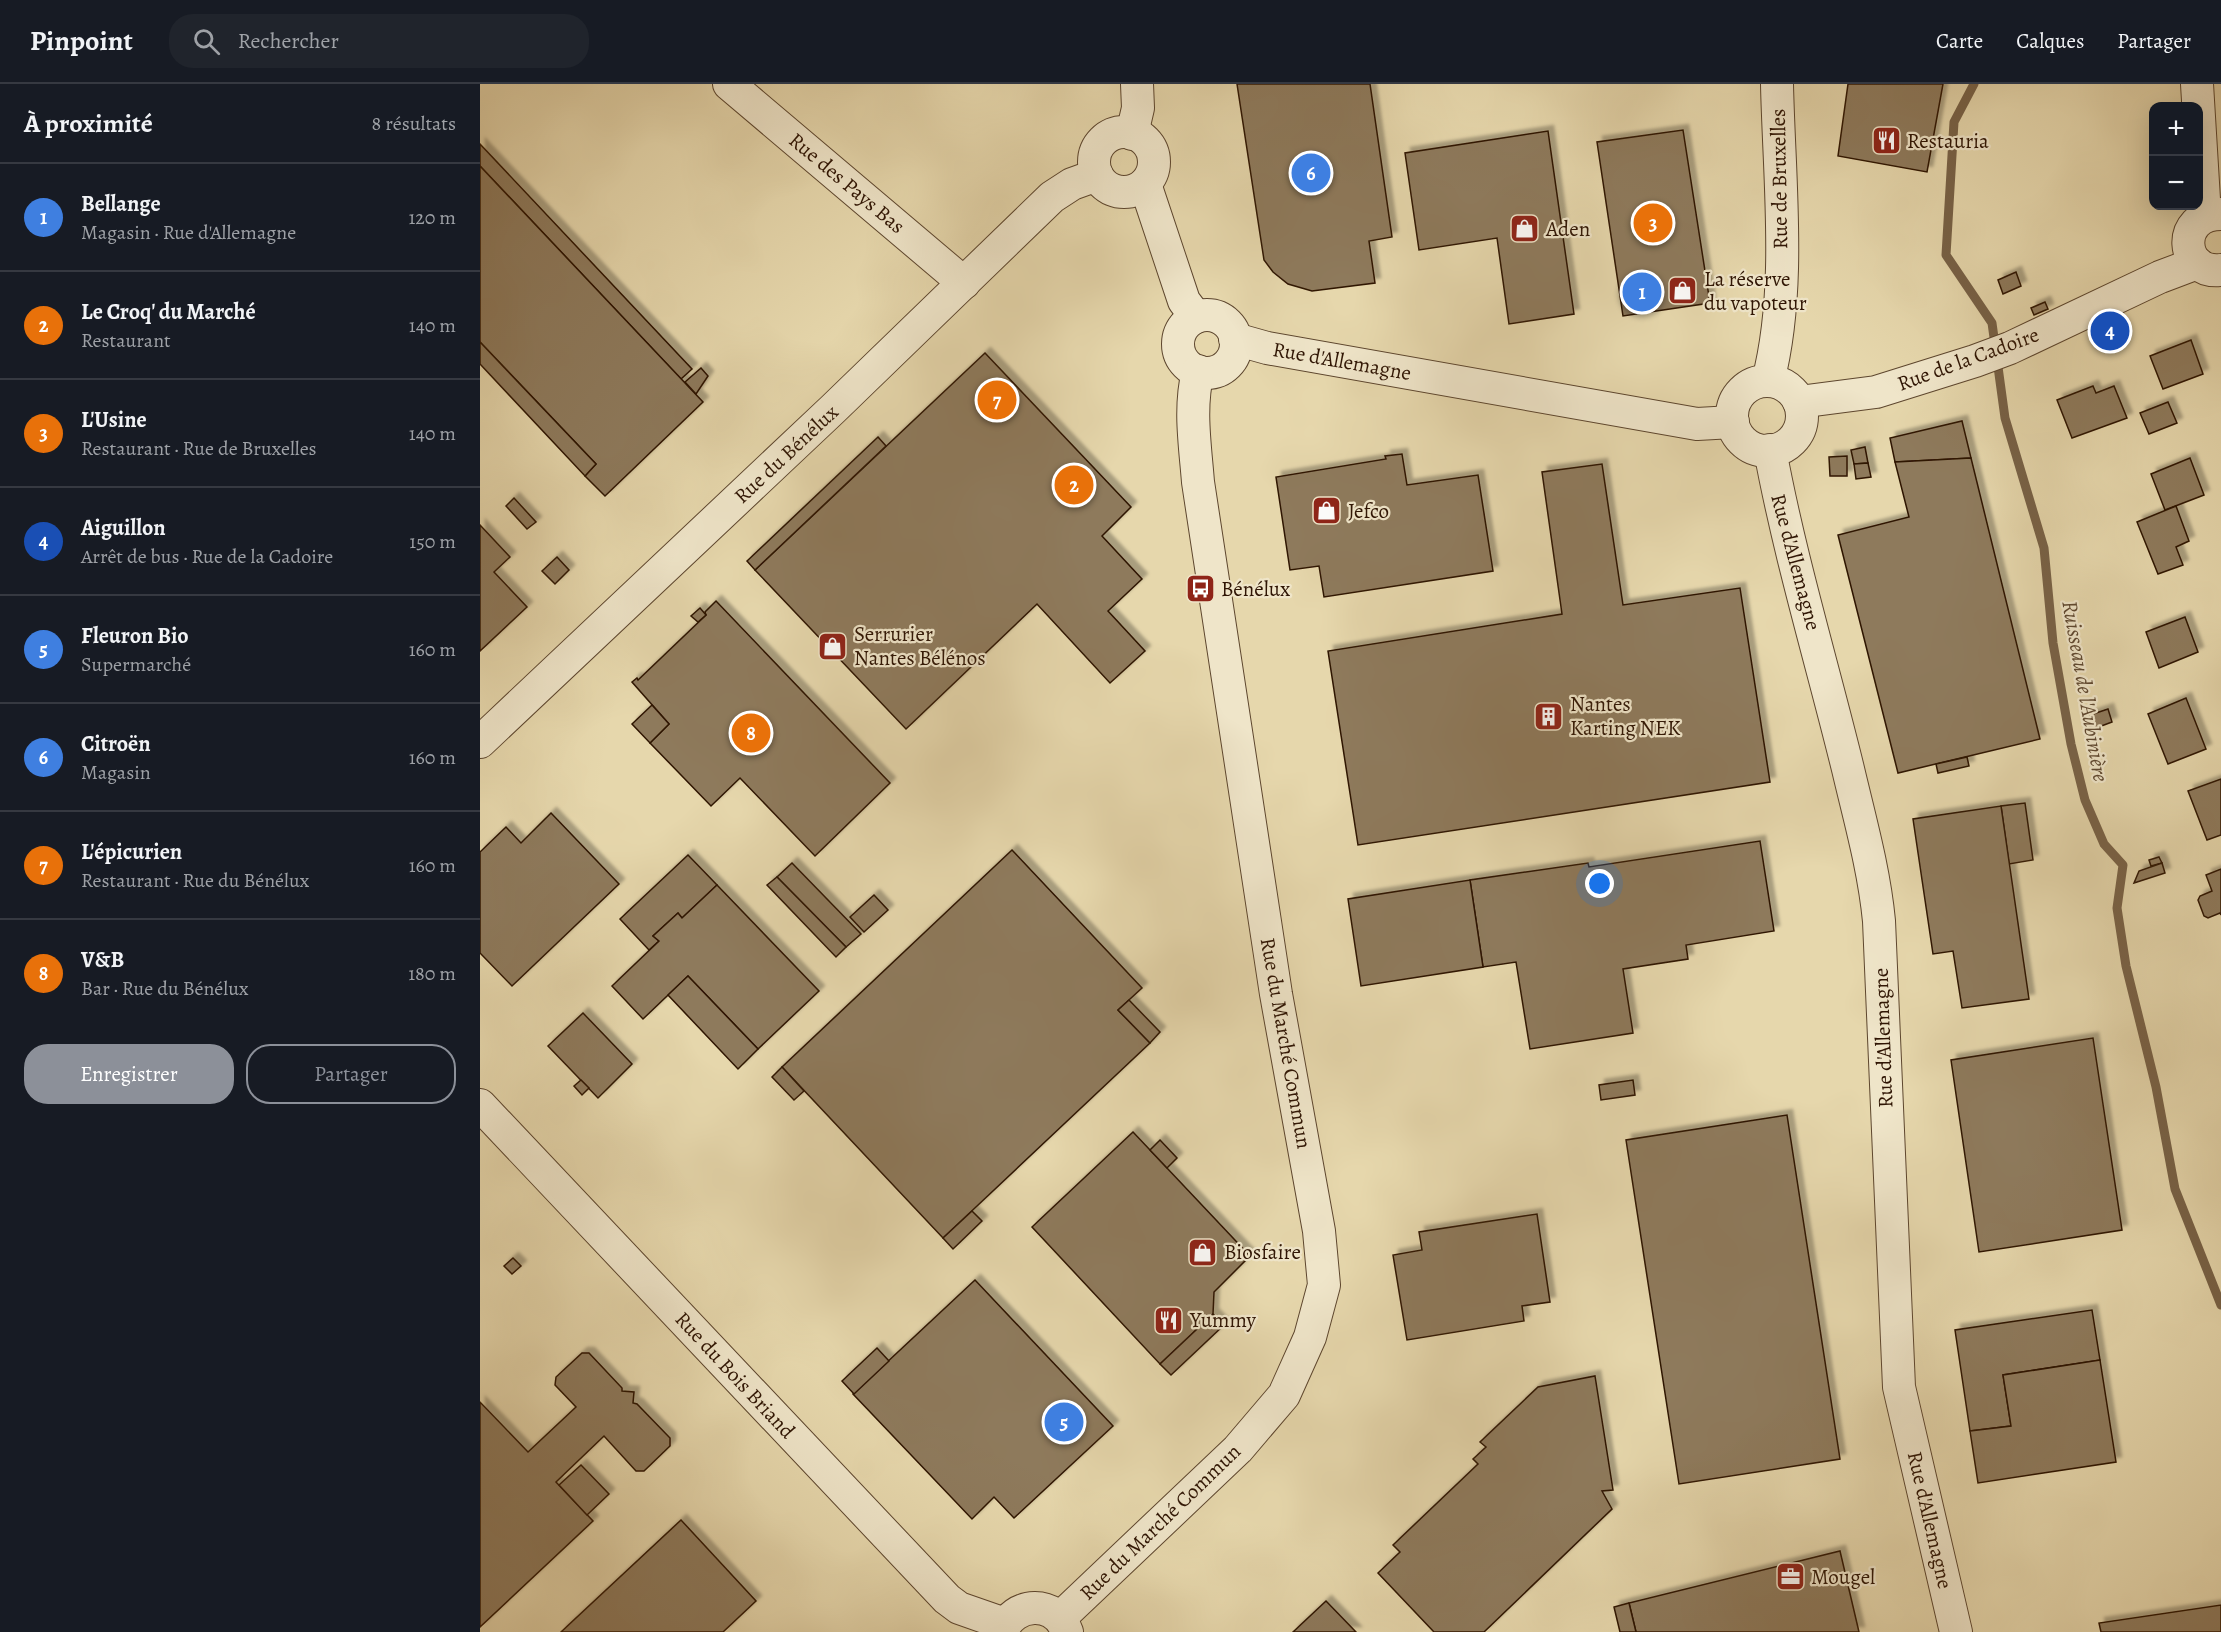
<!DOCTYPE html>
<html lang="fr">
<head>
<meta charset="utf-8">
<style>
  :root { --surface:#171b24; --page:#20242c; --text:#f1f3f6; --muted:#9ea1a6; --line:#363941; --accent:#8c9099 }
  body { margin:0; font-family:Alegreya,serif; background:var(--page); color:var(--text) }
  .controls { position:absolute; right:18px; top:18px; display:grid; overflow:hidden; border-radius:12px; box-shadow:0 6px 24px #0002 }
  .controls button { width:54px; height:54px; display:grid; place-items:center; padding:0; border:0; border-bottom:2px solid var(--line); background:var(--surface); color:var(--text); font:30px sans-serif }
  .you { position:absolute; left:1120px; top:800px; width:21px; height:21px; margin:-15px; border:4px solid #fff; border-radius:50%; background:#1a73e8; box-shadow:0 0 0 9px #1a73e833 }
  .badge { display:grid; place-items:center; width:39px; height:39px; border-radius:50%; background:var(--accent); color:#fff; font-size:20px; font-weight:700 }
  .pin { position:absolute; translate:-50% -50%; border:3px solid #fff; box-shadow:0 2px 6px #0006 }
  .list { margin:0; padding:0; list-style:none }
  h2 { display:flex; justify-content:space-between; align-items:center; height:78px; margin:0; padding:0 24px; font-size:26px }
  h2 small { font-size:20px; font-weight:400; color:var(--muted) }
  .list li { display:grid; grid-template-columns:39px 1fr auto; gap:18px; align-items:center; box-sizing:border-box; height:108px; padding:0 24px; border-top:2px solid var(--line) }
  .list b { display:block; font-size:22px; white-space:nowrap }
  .list p { margin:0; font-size:20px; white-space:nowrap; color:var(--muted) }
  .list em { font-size:20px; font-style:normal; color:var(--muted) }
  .actions { display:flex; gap:12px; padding:18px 24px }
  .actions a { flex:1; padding:14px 0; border:2px solid var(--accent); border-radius:24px; text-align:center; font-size:21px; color:var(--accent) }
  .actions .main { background:var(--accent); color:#fff }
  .icon { flex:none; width:33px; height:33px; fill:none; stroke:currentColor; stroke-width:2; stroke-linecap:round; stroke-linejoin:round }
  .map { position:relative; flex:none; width:1741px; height:1548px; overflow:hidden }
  header { display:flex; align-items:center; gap:36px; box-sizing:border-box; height:84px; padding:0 30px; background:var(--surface); border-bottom:2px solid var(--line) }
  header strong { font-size:28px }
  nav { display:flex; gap:33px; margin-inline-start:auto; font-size:21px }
  .search { width:420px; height:54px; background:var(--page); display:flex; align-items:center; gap:15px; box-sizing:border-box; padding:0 21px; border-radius:24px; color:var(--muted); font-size:22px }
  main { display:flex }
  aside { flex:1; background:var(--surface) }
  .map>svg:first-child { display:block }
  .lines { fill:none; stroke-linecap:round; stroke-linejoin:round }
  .stream { stroke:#786247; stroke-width:9 }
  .building { fill:#8e7a5b; stroke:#2f1504; stroke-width:1.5; filter:url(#shadow) }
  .street-casing { stroke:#5d462e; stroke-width:34 }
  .street { stroke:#efe5c9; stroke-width:32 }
  .labels { text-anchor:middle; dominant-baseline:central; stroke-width:4.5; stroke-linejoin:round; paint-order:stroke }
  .poi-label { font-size:21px; fill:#2f1504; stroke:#efe5c9; text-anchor:start }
  .street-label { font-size:21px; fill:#2f1504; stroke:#efe5c9 }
  .water-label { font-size:22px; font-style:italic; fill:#5f4830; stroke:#efe5c9 }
</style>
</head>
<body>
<header>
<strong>Pinpoint</strong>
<div class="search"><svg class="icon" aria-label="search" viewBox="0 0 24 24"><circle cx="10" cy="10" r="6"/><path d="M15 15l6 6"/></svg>Rechercher</div>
<nav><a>Carte</a><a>Calques</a><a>Partager</a></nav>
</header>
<main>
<aside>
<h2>À proximité<small>8 résultats</small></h2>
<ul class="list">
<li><span class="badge" style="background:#3f7fe0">1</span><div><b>Bellange</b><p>Magasin · Rue d'Allemagne</p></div><em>120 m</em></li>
<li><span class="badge" style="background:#e8710a">2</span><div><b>Le Croq' du Marché</b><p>Restaurant</p></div><em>140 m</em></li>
<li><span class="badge" style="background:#e8710a">3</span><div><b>L'Usine</b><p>Restaurant · Rue de Bruxelles</p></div><em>140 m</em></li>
<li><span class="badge" style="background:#1a4fb4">4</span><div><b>Aiguillon</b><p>Arrêt de bus · Rue de la Cadoire</p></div><em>150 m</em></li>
<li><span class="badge" style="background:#3f7fe0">5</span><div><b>Fleuron Bio</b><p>Supermarché</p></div><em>160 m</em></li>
<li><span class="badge" style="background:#3f7fe0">6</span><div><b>Citroën</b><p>Magasin</p></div><em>160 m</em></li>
<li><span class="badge" style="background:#e8710a">7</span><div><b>L'épicurien</b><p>Restaurant · Rue du Bénélux</p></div><em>160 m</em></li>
<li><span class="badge" style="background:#e8710a">8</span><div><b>V&amp;B</b><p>Bar · Rue du Bénélux</p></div><em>180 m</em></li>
</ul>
<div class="actions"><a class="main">Enregistrer</a><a>Partager</a></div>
</aside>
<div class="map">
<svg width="1741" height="1548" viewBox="0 0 1741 1548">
  <defs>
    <filter id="shadow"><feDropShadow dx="5.5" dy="-5.5" stdDeviation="1.5" flood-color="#0004"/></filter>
  </defs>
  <rect width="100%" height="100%" fill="#e6d7ac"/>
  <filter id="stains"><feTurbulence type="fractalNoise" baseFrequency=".00333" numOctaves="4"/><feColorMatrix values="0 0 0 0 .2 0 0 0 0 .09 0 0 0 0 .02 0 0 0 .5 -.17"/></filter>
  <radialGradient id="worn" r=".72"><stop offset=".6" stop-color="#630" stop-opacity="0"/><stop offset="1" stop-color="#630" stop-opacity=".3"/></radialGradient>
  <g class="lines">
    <path class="stream" d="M1494,0l-20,38 -8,133 46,68 13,95 39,130 9,95 18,101 14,56 19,44 19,21 -6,43 9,58 30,121 19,102 46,116"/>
  </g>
  <g class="building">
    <path d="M757,0h133l22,153 -23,4 6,42 -63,8 -24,-7 -15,-12 -9,-12z"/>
    <path d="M1368,0h95l-16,88 -89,-16z"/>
    <path d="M1203,46l27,173 -87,13 -26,-174z"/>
    <path d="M1068,47l26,183 -65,10 -12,-86 -78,12 -14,-97z"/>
    <path d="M0,60l212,225 -11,10 -201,-213z"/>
    <path d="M0,82l223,236 -98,94 -20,-20 11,-12 -116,-122z"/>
    <path d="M1536,188l5,14 -18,8 -5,-14z"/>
    <path d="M1565,218l3,7 -14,6 -3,-7z"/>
    <path d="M1711,256l12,34 -40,15 -13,-33z"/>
    <path d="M0,258l116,122 -11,12 -105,-112z"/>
    <path d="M505,269l146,154 -29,29 40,43 -34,32 37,40 -35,32 -73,-79 -131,125 -151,-159z"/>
    <path d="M221,284l7,8 -12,18 -11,-12z"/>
    <path d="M1613,302l3,7 18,-7 13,32 -55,20 -15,-38z"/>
    <path d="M1688,318l9,21 -28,11 -9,-21z"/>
    <path d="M1482,337l9,37 -76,4 -5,-24z"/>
    <path d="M398,353l8,9 -131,124 -8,-9z"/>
    <path d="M1385,363l3,16 -14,1 -3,-14z"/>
    <path d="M922,370l5,31 71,-10 15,96 -169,26 -5,-31 -29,4 -14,-93 110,-18 -1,-3z"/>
    <path d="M1367,372v20h-17l-1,-19z"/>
    <path d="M1491,374l69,281 -142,34 -60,-238 71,-18 -14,-55z"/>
    <path d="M1710,374l14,37 -39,15 -14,-36z"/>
    <path d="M1388,379l3,14 -15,2 -2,-15z"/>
    <path d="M1122,380l21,141 117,-17 30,194 -412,63 -30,-194 234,-37 -20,-142z"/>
    <path d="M34,414l22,24 -9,7 -21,-23z"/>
    <path d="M1696,422l13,35 -13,6 7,18 -25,9 -21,-52z"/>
    <path d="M0,441l30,32 -16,15 33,35 -47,44z"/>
    <path d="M77,473l12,13 -14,14 -13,-13z"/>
    <path d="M236,517l174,182 -75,73 -75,-78 -29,28 -61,-63 19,-19 -37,-42 5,-4 1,2 68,-65 -1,-3z"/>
    <path d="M220,524l6,7 -8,7 -7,-6z"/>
    <path d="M1705,533l13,35 -39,16 -13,-36z"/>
    <path d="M1706,614l20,51 -38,15 -20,-50z"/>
    <path d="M172,621l17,19 -19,19 -18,-19z"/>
    <path d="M1628,625l4,13 -24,9 -4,-14z"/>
    <path d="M1487,673l2,9 -31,7 -2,-9z"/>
    <path d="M1741,695v56l-14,5 -19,-49z"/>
    <path d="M1545,719l8,57 -24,4 -8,-58z"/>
    <path d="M1521,722l28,193 -67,9 -9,-57 -20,3 -20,-135z"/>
    <path d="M71,729l68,71 -107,102 -32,-33v-101l26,-25 15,16z"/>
    <path d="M1280,757l14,90 -88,14 2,14 -65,10 10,64 -103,16 -14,-87 -33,5 -13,-87 118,-17 1,4z"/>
    <path d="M532,766l130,138 -24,22 32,33 -207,195 -161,-171z"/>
    <path d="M208,771l29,30 -35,33 -4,-5 -25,23 6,5 -10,9 -29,-31z"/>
    <path d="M1679,773l3,6 -11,3 -2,-6z"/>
    <path d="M312,779l69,71 -15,13 -69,-70z"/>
    <path d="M1682,779l3,10 -31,10 5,-12z"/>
    <path d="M1741,785v46l-1,-2 -12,5 -4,-2 -6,-16 2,-4 12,-5 -6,-16z"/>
    <path d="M297,793l69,70 -10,10 -69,-72z"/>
    <path d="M990,796l13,87 -122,19 -13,-87z"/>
    <path d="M237,801l102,106 -61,58 -70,-73 -45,43 -31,-33 47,-45 -6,-5 25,-23 4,5z"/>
    <path d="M394,811l14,15 -24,22 -14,-15z"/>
    <path d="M208,892l70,73 -20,20 -70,-74z"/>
    <path d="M649,916l31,32 -10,11 -32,-33z"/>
    <path d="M103,929l49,51 -34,34 -50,-52z"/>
    <path d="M1613,954l29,192 -143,22 -28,-192z"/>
    <path d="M302,983l22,24 -10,9 -22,-23z"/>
    <path d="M101,996l8,8 -7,7 -8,-9z"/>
    <path d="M1153,996l2,15 -34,5 -2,-15z"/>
    <path d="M1307,1031l53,344 -161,25 -53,-344z"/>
    <path d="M653,1048l117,124 -36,36 -1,22 -53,50 -128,-137z"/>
    <path d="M680,1056l17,18 -10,10 -17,-18z"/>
    <path d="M492,1127l10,10 -29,28 -10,-11z"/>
    <path d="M1057,1130l13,88 -28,4 2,15 -117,19 -14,-85 29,-5 -3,-18z"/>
    <path d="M33,1174l8,8 -9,8 -8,-8z"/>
    <path d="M495,1196l138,146 -99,92 -20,-21 -22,22 -119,-125z"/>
    <path d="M1612,1226l8,50 -97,15 8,51 -41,5 -15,-101z"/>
    <path d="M733,1230l11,11 -53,50 -11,-11z"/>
    <path d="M397,1264l12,13 -35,33 -12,-13z"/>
    <path d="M102,1269h7l33,35v3l12,1 -1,11 4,1 33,34v8l-26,25h-8l-32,-35 -48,46 37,39 -113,106v-225l48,50 48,-45 -21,-22 1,-8z"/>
    <path d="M1620,1276l16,102 -138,21 -8,-52 41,-5 -8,-51z"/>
    <path d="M1115,1292l18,114 -11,1 10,18 -128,123h-50l-56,-59 22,-21 -7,-7 85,-81 -5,-5 13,-12 -6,-5 58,-55z"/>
    <path d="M101,1381l28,29 -22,21 -28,-30z"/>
    <path d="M201,1436l75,81 -33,31h-162z"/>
    <path d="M1360,1467l19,81h-223l-7,-29z"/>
    <path d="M846,1517l30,31h-63z"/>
    <path d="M1149,1519l7,29h-16l-6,-25z"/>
    <path d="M1741,1521v27h-120l-2,-9z"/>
  </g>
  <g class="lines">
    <defs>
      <g id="street">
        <path d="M249,0l235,199"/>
        <path d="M1717,0l8,132"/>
        <circle cx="644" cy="78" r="30"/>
        <path d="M652,50l6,-26 -1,-24"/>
        <path d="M665,100l39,117 12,16"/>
        <path d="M1741,130c-46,0 -41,61 0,56"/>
        <circle cx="727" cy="260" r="29"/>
        <path d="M755,255l32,9 430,76 36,-2"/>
        <path d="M1288,297c24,-93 11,-201 9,-297"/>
        <circle cx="1287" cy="332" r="35"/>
        <path d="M1319,318l77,-10 99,-31 35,-13 150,-71 37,-14"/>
        <path d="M1290,366c20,108 52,213 78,319 12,51 26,100 31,152l20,466 57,245"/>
        <path d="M0,658l353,-333 219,-212 20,-13 25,-9"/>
        <path d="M0,1021l467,494 12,9 46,16"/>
        <path d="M580,1534l178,-169 46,-54 26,-58 14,-52 -5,-54 -43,-237 -78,-512c-3,-38 -9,-74 0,-111"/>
        <path d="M522,1548c11,-31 54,-33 65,0"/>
      </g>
    </defs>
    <use href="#street" class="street-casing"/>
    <use href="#street" class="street"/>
  </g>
  <defs>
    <symbol id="restaurant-square" viewBox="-11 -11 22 22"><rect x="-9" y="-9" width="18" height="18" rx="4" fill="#8f2418" stroke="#efe5c9"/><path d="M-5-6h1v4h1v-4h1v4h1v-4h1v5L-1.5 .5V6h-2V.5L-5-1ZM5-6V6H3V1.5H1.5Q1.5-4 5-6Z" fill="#fff"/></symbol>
    <symbol id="shop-square" viewBox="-11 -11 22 22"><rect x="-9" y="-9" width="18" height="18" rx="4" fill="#8f2418" stroke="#efe5c9"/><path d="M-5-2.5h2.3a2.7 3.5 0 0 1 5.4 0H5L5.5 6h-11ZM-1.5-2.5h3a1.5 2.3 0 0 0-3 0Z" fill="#fff"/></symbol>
    <symbol id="bus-square" viewBox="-11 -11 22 22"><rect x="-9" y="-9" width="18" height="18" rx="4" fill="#8f2418" stroke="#efe5c9"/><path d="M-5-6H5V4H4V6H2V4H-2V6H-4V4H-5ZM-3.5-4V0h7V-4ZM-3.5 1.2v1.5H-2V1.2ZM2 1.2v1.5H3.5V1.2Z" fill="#fff"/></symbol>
    <symbol id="building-square" viewBox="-11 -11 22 22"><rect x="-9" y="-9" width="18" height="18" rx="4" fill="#8f2418" stroke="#efe5c9"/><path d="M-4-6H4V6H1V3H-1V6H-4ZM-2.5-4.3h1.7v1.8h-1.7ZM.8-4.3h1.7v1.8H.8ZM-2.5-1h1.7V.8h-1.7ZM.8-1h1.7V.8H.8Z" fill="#fff"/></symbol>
    <symbol id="office-square" viewBox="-11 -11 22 22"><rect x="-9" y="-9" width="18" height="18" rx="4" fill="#8f2418" stroke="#efe5c9"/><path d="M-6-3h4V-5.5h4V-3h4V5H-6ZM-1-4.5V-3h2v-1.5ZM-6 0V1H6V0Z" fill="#fff"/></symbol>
  </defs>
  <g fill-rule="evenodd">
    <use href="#restaurant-square" x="1390" y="40" width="33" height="33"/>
    <use href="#shop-square" x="1028" y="128" width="33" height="33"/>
    <use href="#shop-square" x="1186" y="190" width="33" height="33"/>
    <use href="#shop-square" x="830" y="410" width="33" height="33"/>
    <use href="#bus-square" x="704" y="488" width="33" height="33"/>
    <use href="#shop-square" x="336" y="546" width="33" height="33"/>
    <use href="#building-square" x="1052" y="616" width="33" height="33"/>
    <use href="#shop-square" x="706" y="1152" width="33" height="33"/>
    <use href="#restaurant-square" x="672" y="1220" width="33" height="33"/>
    <use href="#office-square" x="1294" y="1476" width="33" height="33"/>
  </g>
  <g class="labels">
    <g class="poi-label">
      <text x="1427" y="57">Restauria</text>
      <text x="1066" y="145">Aden</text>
      <text x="1224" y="195">La réserve<tspan x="1224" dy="24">du vapoteur</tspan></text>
      <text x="868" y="427">Jefco</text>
      <text x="741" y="505">Bénélux</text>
      <text x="374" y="550">Serrurier<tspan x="374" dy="24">Nantes Bélénos</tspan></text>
      <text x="1090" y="620">Nantes<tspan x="1090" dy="24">Karting NEK</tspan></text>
      <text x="744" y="1168">Biosfaire</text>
      <text x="710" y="1236">Yummy</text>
      <text x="1331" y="1493">Mougel</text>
    </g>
    <g class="street-label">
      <text transform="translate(1299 95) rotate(-91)">Rue de Bruxelles</text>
      <text transform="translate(367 99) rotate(40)">Rue des Pays Bas</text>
      <text transform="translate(1488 275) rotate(-20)">Rue de la Cadoire</text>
      <text transform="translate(862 277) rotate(10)">Rue d'Allemagne</text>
      <text transform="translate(306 370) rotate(-43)">Rue du Bénélux</text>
      <text transform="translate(1316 478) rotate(75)">Rue d'Allemagne</text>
      <text transform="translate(1403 954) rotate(-92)">Rue d'Allemagne</text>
      <text transform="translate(806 959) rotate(80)">Rue du Marché Commun</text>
      <text transform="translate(255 1291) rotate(47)">Rue du Bois Briand</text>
      <text transform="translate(1450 1436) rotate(77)">Rue d'Allemagne</text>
      <text transform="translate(680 1438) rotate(-44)">Rue du Marché Commun</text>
    </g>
    <g class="water-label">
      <text transform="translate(1605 607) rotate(80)">Ruisseau de l'Aubinière</text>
    </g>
  </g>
  <rect width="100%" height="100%" filter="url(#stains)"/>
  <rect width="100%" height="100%" fill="url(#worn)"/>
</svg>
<div class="controls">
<button>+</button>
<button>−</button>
</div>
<div class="you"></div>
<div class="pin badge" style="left:1162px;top:208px;background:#3f7fe0">1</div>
<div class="pin badge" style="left:594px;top:401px;background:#e8710a">2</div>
<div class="pin badge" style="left:1173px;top:139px;background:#e8710a">3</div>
<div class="pin badge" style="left:1630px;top:247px;background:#1a4fb4">4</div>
<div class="pin badge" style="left:584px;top:1338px;background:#3f7fe0">5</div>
<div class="pin badge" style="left:831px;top:89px;background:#3f7fe0">6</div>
<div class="pin badge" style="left:517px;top:316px;background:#e8710a">7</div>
<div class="pin badge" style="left:271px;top:649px;background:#e8710a">8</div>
</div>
</main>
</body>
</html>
